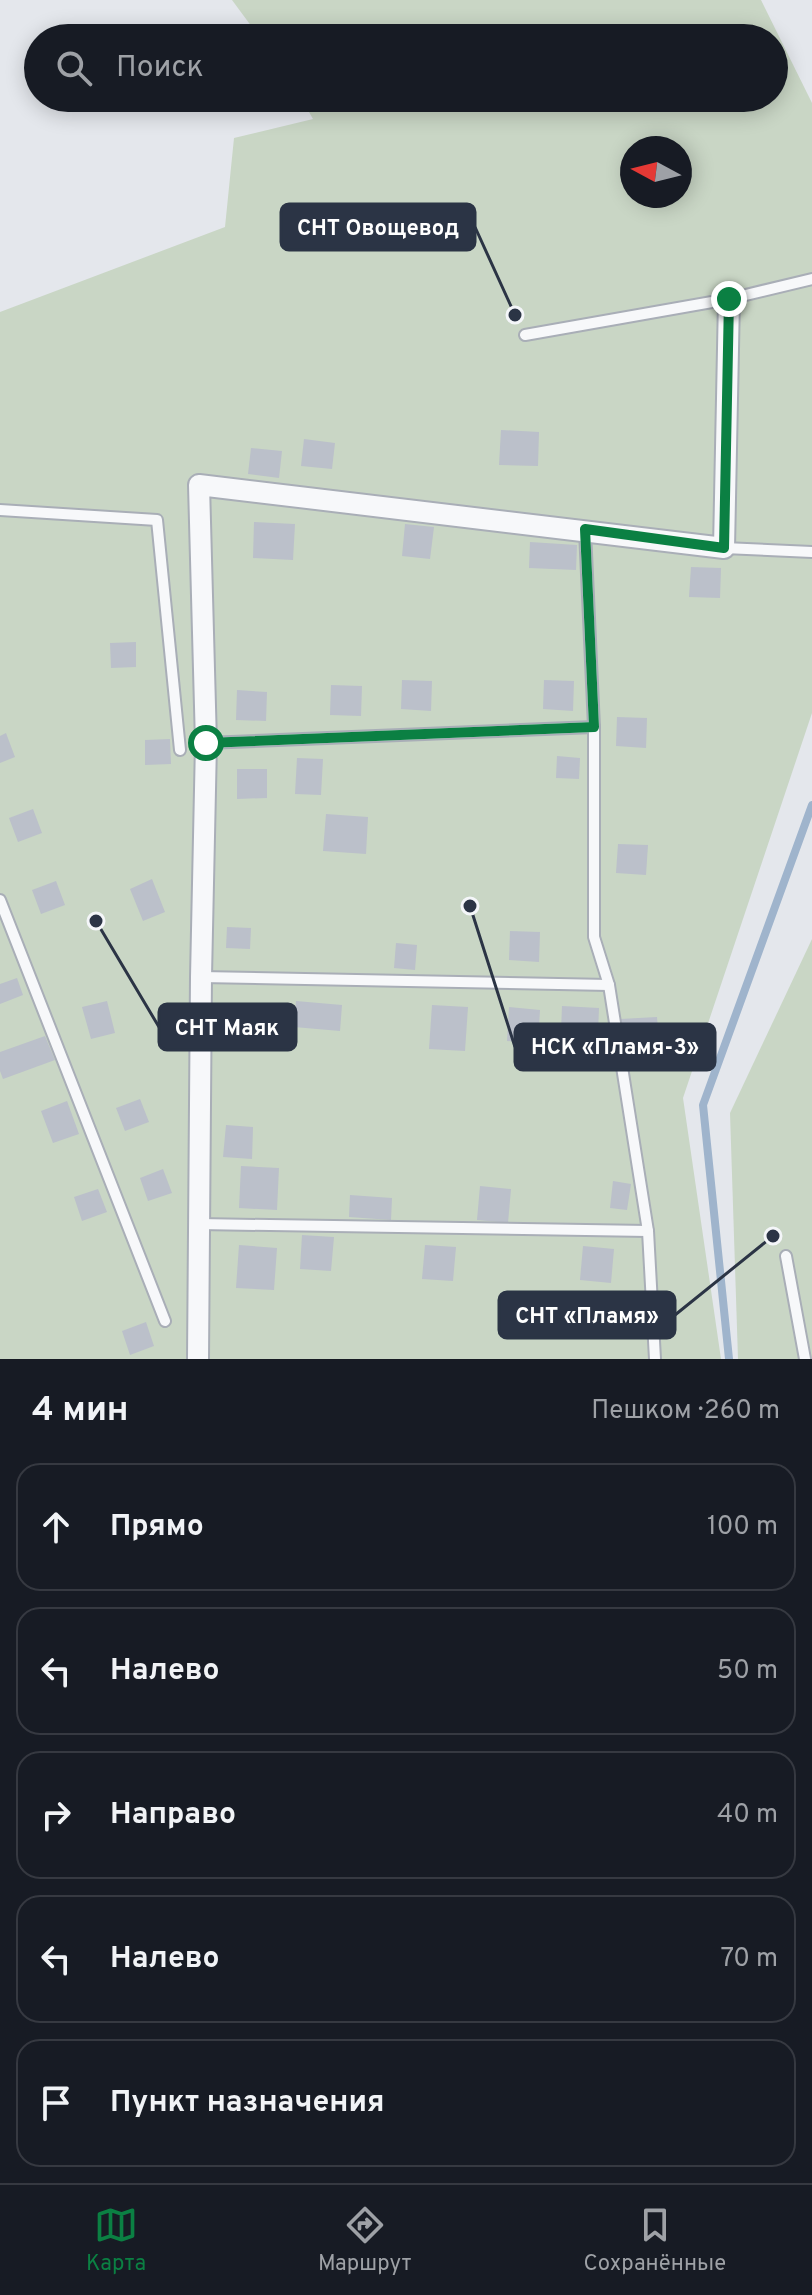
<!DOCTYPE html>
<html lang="ru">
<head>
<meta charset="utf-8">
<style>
  :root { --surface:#171b24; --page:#242831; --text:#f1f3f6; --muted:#9ea1a6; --line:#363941; --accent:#0b8043 }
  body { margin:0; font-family:Overpass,sans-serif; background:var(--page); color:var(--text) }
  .compass { position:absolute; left:620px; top:136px; width:72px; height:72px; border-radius:50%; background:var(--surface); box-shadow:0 4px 20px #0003; rotate:277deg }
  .stop { position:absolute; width:24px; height:24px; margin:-18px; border:6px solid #0b8043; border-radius:50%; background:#fff }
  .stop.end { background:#0b8043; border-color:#fff; box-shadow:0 2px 8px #0008 }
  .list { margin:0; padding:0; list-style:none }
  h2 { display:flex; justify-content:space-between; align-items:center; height:104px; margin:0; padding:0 32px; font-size:34px }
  h2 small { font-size:26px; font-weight:400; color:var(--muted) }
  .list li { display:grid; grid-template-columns:52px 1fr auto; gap:24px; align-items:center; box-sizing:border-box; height:128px; margin:0 16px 16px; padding:0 16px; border:2px solid var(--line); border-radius:24px }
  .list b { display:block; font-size:30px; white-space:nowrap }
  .list em { font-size:26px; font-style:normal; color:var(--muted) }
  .icon { flex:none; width:44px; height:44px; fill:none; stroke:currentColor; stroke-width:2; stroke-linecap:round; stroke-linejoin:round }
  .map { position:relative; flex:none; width:812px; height:1359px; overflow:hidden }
  .search { position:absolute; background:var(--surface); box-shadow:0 4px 20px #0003; left:24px; right:24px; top:24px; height:88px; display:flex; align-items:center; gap:20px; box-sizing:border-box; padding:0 28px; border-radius:44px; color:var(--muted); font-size:30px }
  .sheet { height:824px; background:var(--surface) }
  nav { display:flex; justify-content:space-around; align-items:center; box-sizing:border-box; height:112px; border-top:2px solid var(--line); background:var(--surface); font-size:22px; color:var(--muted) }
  nav a { display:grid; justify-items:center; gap:4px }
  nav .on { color:var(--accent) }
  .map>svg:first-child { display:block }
  .green { fill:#c9d6c5; fill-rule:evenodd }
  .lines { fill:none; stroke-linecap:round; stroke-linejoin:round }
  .stream { stroke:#9fb4cc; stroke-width:8 }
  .building { fill:#bbc0ca }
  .lane-casing { stroke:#a9aeb7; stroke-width:14 }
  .street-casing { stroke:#a9aeb7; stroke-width:24 }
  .lane { stroke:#f7f8fa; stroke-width:10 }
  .street { stroke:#f7f8fa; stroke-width:20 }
  .route { stroke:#0b8043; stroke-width:10 }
  .leader { fill:none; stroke:#2b3445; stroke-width:3 }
  .callout-dot { fill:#2b3445; stroke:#f4f6f9; stroke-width:3 }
  .callout { fill:#2b3445; stroke:#2b3445; stroke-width:3 }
  .callout-label { font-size:22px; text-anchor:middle; font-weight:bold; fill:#fff }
</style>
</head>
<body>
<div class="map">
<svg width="812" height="1359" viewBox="0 0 812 1359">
  <rect width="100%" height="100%" fill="#e4e7ec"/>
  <g class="green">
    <path d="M232,0h529l51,103v610l-129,385 38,261h-721v-1047l225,-85 9,-89 79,-19 -12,-21h473v-60h-514zM632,148h48v48h-48z"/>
    <path d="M812,939v420h-74l-8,-246z"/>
  </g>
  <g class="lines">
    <path class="stream" d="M729,1359l-26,-254 109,-300"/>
  </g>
  <g class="building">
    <path d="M501,430l38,2 -1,34 -39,-1z"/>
    <path d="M304,439l31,4 -3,26 -31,-3z"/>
    <path d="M251,448l31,3 -3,27 -31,-4z"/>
    <path d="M254,522l41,2 -2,36 -40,-2z"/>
    <path d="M405,524l29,3 -4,32 -28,-3z"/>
    <path d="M530,542l47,3 -1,25 -47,-2z"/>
    <path d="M691,567l30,1 -1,30 -31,-1z"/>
    <path d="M136,642v25l-25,1 -1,-25z"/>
    <path d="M402,680l30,1 -1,30 -30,-2z"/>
    <path d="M544,680l30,1 -1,30 -30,-2z"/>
    <path d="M331,685l31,1 -1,30 -31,-1z"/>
    <path d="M237,690l30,2 -1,29 -30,-1z"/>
    <path d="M617,717l30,1 -1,30 -30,-2z"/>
    <path d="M6,733l9,24 -15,6v-27z"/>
    <path d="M170,739l1,25 -26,1v-25z"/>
    <path d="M557,756l23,2 -1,21 -23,-1z"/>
    <path d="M297,758l26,1 -2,36 -26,-1z"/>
    <path d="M237,769h30v29l-30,1z"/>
    <path d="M33,809l9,24 -24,9 -9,-24z"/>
    <path d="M326,814l42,3 -2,37 -43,-3z"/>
    <path d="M618,844l30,1 -2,30 -30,-2z"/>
    <path d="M152,879l13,33 -22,9 -13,-32z"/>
    <path d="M56,881l9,24 -24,9 -9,-24z"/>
    <path d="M227,927l24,1 -1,21 -24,-1z"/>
    <path d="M510,931l30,1 -1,30 -30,-2z"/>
    <path d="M396,943l21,2 -2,25 -21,-2z"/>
    <path d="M17,978l6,17 -23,9v-20z"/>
    <path d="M107,1001l8,32 -24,6 -9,-32z"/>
    <path d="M296,1001l46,4 -2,26 -46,-4z"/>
    <path d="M432,1005l36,2 -3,44 -36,-2z"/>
    <path d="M562,1006l37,2 -1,25 -37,-2z"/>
    <path d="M509,1007l31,3 -2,34 -31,-3z"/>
    <path d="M657,1017l3,42 -37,3 -3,-43z"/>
    <path d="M45,1036l10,24 -52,19 -3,-8v-19z"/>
    <path d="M140,1099l9,23 -24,9 -9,-23z"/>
    <path d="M67,1101l12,33 -26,9 -12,-32z"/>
    <path d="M226,1125l27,2 -1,32 -29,-2z"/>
    <path d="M241,1166l38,2 -2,42 -38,-2z"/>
    <path d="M163,1169l9,24 -24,8 -8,-23z"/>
    <path d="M613,1181l18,3 -4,26 -17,-2z"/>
    <path d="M480,1186l31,3 -3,34 -31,-3z"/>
    <path d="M98,1189l9,23 -25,9 -8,-24z"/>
    <path d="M350,1195l42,3 -1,22 -42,-3z"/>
    <path d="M302,1235l32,2 -3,34 -31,-2z"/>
    <path d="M239,1245l38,3 -3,42 -38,-2z"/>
    <path d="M425,1245l31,2 -3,34 -31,-2z"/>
    <path d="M583,1246l31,3 -3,34 -31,-3z"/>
    <path d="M146,1322l8,24 -24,9 -8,-24z"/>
  </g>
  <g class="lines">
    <defs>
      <g id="lane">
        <path d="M525,335l204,-36 83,-20"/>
        <path d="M0,510l157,10 23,230"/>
        <path d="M585,531l9,196v210l15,48 39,246 7,128"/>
        <path d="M724,548l88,4"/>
        <path d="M206,743l388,-16"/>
        <path d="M0,900l165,421"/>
        <path d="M201,977l408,8"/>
        <path d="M199,1224l449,7"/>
        <path d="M786,1256l19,103"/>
      </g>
      <path id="street" d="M198,1359l3,-382 5,-234 -7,-258 525,63 5,-249"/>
    </defs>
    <use href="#lane" class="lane-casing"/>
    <use href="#street" class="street-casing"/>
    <use href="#lane" class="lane"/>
    <use href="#street" class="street"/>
  </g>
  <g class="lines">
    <path class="route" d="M206,743l388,-16 -9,-198 139,19 5,-249"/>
  </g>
  <path class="leader" d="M515 315L475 227M96 921L159 1027M470 906L515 1047M773 1236L675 1315"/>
  <g class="callout-dot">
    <circle cx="515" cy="315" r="8"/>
    <circle cx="96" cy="921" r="8"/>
    <circle cx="470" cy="906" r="8"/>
    <circle cx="773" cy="1236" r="8"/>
  </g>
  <g class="callout">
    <rect x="281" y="204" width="194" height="46" rx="8"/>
    <rect x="159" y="1004" width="137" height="46" rx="8"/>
    <rect x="515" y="1024" width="200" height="46" rx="8"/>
    <rect x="499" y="1292" width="176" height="46" rx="8"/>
  </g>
  <g class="callout-label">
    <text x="378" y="235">СНТ Овощевод</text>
    <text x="227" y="1035">СНТ Маяк</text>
    <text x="615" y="1054">НСК «Пламя-3»</text>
    <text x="587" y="1323">СНТ «Пламя»</text>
  </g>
</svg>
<svg class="compass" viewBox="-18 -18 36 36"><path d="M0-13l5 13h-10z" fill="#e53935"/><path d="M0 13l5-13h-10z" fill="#9ea1a6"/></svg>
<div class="stop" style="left:206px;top:743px"></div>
<div class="stop end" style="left:729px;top:299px"></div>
<div class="search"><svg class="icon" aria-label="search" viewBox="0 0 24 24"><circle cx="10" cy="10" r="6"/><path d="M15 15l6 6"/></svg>Поиск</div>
</div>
<section class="sheet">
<h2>4 мин<small>Пешком · 260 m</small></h2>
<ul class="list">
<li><svg class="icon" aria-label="ahead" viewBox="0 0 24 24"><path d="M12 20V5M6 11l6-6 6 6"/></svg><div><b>Прямо</b></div><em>100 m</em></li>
<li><svg class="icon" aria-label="left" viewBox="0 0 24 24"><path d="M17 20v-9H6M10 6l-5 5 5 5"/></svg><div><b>Налево</b></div><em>50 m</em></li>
<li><svg class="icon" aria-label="right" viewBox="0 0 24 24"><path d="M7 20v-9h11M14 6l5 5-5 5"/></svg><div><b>Направо</b></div><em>40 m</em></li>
<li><svg class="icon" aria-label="left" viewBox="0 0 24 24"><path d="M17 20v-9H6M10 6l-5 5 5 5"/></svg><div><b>Налево</b></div><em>70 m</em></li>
<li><svg class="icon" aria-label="arrive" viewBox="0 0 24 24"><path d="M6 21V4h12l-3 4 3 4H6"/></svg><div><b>Пункт назначения</b></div></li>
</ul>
</section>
<nav>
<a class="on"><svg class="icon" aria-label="map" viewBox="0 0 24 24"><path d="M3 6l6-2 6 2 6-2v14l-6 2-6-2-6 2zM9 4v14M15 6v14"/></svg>Карта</a>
<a><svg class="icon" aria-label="directions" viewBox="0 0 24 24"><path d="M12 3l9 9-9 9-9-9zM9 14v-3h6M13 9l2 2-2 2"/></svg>Маршрут</a>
<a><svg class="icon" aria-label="saved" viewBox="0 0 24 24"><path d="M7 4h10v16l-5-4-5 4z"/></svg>Сохранённые</a>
</nav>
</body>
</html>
